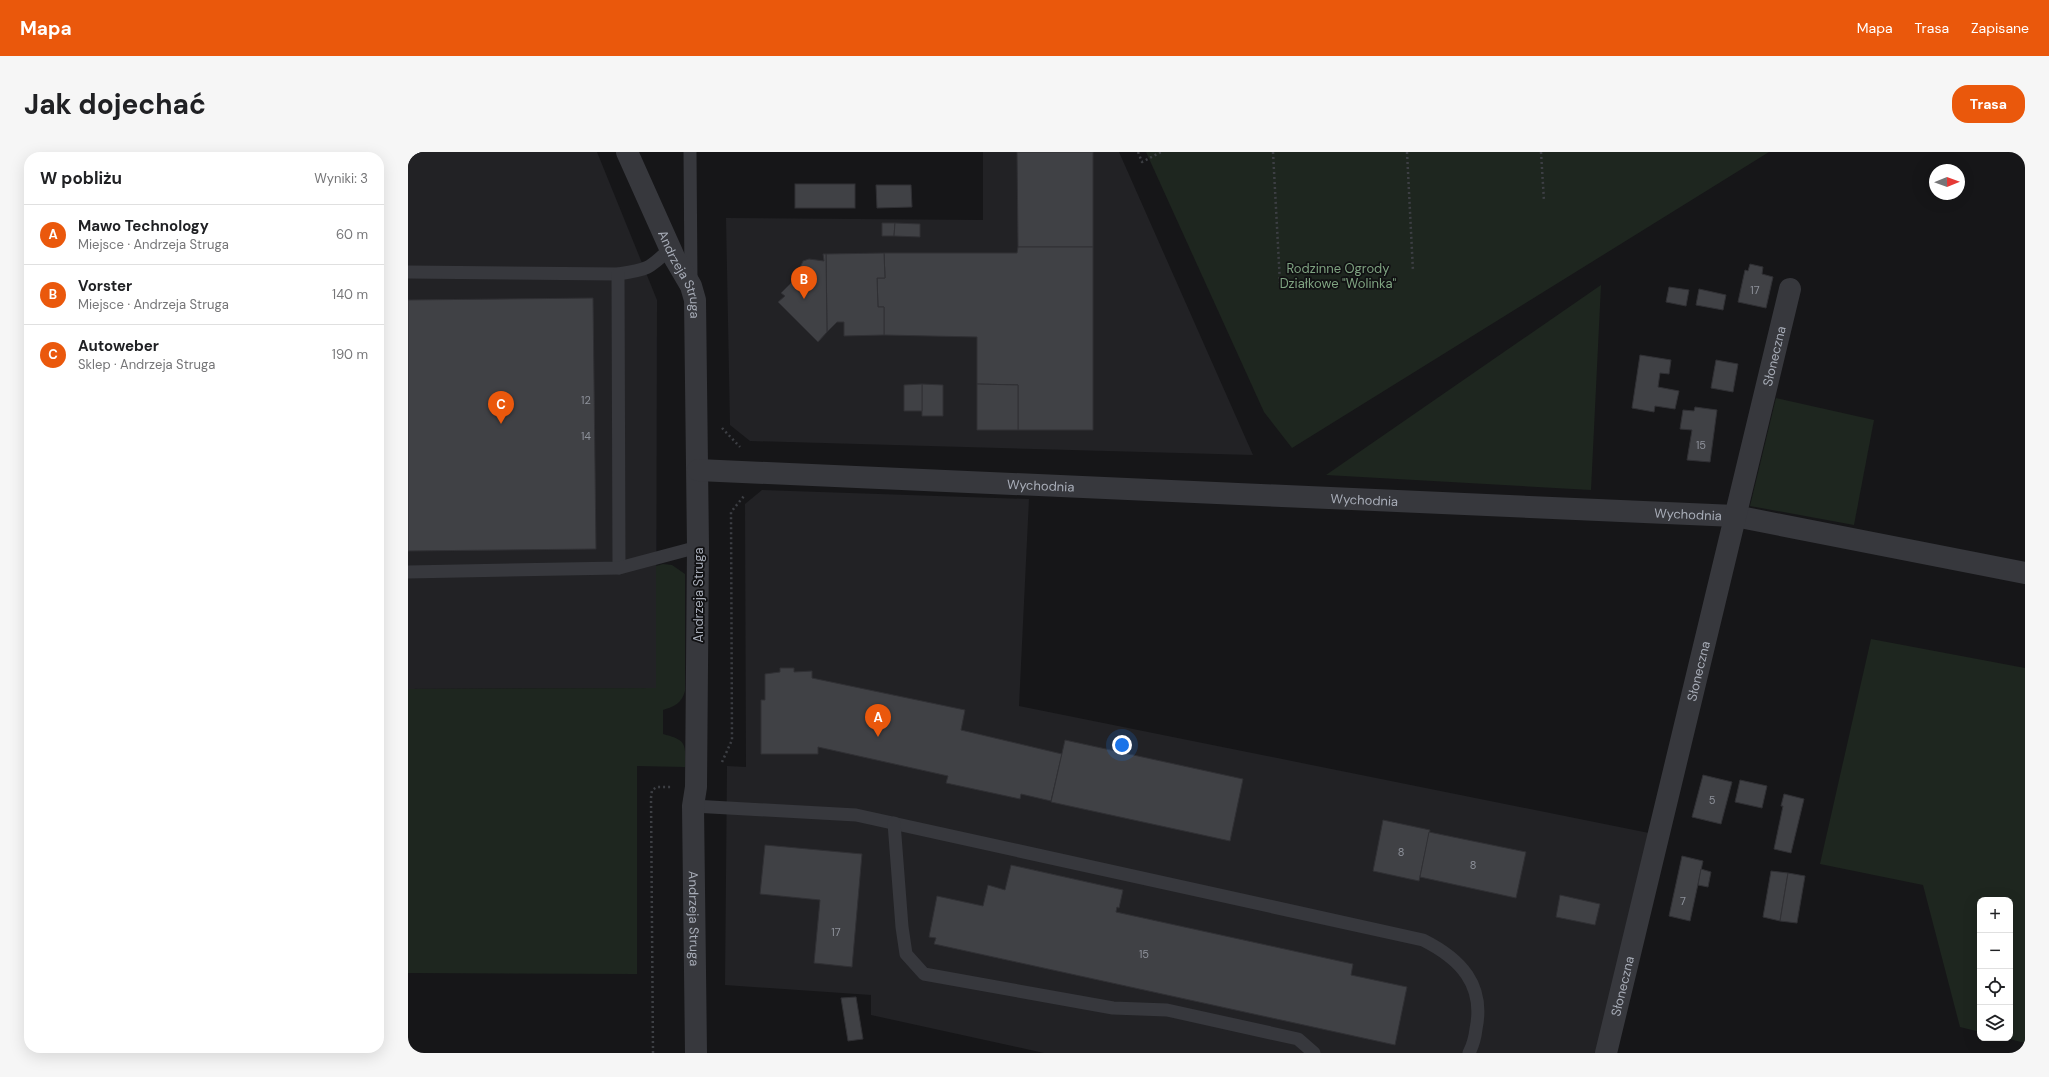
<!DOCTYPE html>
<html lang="pl">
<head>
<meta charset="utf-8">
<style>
  :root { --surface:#fff; --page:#f6f6f6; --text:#202124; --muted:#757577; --line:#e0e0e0; --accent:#ea580c }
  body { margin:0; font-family:"DM Sans",sans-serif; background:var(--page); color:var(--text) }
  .controls { position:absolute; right:12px; bottom:12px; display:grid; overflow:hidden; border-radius:8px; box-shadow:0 4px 16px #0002 }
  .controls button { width:36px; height:36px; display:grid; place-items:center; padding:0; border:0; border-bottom:1px solid var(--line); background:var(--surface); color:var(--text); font:20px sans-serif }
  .compass { position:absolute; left:1521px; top:12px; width:36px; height:36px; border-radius:50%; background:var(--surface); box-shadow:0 4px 16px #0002; rotate:89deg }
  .you { position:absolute; left:714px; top:593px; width:14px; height:14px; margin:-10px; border:3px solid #fff; border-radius:50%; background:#1a73e8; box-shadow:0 0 0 6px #1a73e833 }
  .badge { display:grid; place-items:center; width:26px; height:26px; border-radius:50%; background:var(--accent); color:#fff; font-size:13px; font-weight:700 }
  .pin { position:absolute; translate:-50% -33px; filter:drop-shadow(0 1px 2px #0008) }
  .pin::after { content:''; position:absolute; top:21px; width:14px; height:12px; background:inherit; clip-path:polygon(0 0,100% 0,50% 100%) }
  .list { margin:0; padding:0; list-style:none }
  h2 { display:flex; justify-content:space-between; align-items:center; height:52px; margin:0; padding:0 16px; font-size:17px }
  h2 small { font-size:13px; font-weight:400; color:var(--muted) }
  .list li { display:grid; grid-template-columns:26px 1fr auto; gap:12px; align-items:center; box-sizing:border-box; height:60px; padding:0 16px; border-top:1px solid var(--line) }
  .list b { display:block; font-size:15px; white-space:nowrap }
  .list p { margin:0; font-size:13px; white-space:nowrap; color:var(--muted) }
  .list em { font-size:13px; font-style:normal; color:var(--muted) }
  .icon { flex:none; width:22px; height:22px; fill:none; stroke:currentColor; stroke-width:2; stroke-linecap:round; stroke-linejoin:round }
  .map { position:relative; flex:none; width:1617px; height:901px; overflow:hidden; border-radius:16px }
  header { display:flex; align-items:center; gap:24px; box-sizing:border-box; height:56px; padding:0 20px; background:var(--accent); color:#fff }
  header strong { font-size:19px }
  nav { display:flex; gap:22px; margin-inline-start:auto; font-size:14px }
  .intro { display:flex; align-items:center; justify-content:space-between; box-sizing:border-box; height:96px; padding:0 24px }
  h1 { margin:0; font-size:28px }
  .button { padding:10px 18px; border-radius:16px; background:var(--accent); color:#fff; font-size:14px; font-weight:700 }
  main { display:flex; gap:24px; padding:0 24px }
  aside { flex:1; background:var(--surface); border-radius:16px; box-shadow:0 4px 16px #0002 }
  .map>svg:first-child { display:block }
  .built { fill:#222225 }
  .green { fill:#1e261f }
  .building { fill:#404145; stroke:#303034 }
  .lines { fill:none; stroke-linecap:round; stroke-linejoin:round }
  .path { stroke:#3d3f44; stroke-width:2.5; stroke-dasharray:2 3; stroke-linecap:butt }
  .lane { stroke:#37383d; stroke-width:13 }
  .street { stroke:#37383d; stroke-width:22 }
  .labels { text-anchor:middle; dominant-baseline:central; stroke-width:3.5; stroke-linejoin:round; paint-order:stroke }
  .number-label { font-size:11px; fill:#8e929b }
  .park-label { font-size:13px; fill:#7fa381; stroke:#111113 }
  .street-label { font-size:13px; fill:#a8adb8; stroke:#111113 }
</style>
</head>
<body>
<header>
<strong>Mapa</strong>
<nav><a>Mapa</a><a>Trasa</a><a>Zapisane</a></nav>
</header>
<div class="intro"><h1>Jak dojechać</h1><a class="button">Trasa</a></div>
<main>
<aside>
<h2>W pobliżu<small>Wyniki: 3</small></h2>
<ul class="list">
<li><span class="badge">A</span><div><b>Mawo Technology</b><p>Miejsce · Andrzeja Struga</p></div><em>60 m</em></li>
<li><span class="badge">B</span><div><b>Vorster</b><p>Miejsce · Andrzeja Struga</p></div><em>140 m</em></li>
<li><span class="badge">C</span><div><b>Autoweber</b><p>Sklep · Andrzeja Struga</p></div><em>190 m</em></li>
</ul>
</aside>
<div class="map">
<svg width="1617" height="901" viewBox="0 0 1617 901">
  <rect width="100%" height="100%" fill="#161618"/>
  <g class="built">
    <path d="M0,0h189l60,148 -1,388 -248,1z"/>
    <path d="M575,0h136l134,303 -503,-14 -20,-16 -4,-207 257,2z"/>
    <path d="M354,338l267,9 -10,207 630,127 -52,220h-553l-173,-38v-20l-146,-10 2,-219 19,1 -1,-263z"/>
  </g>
  <g class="green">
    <path d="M738,0h623l-477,296 -28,-36z"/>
    <path d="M1193,133l-10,205 -265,-15z"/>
    <path d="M1368,246l98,22 -20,105 -104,-19z"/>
    <path d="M255,412l9,1 13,9v117c-4,13 -10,15 -22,19v24c23,6 23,9 22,33l-48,-1v208l-229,-1v-284l248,-1v-122z"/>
    <path d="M1463,487l154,29v375l-19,-5h4v-138h-30v132l-20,-5 -37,-142 -103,-21z"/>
  </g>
  <g class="building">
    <path d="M609,0h76v95h-75z"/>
    <rect x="387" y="32" width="60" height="24"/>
    <path d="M468,33h35l1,22 -35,1z"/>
    <path d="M474,71h13l-1,13h-12z"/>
    <path d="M487,71l25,1v13l-26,-1z"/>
    <path d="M610,95h75v183h-75v-45l-41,-1v-47l-93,-2v-28h-6l-1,-29h8l-1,-25h133z"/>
    <path d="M476,101l1,25h-8l1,29h6v28l-40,1v-14h-7l-10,10 -1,-78z"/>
    <path d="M415,102h3l1,78 -9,10 -40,-40 7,-6 -4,-3 12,-12 3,3 6,-6 -3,-8 4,-9 6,-2 15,2z"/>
    <path d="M1342,112l13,3 -1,7 11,3 -7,31 -28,-6 7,-32 3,1z"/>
    <path d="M1261,135l20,3 -3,16 -20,-4z"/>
    <path d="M1291,137l27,6 -3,15 -27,-5z"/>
    <path d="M185,146l3,251 -188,2v-251z"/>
    <path d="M1232,203l31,5 -2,14 -9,-1 -2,14 21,4 -4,18 -20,-3 -1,6 -22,-4z"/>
    <path d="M1308,208l22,4 -5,28 -22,-4z"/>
    <path d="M514,232l21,1v31h-21z"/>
    <path d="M514,232v27h-18v-26z"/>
    <path d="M569,232l41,1v45h-41z"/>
    <path d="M1287,255l22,3 -7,52 -23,-2 5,-30 -12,-1 3,-19 11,1z"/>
    <path d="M372,516h14v4l18,-1v7l153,32 -4,20 101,24 -11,47 -30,-7 -1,5 -74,-16 2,-7 -130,-29v7h-57v-54h4v-26l15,-2z"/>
    <path d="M657,588l178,39 -13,62 -179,-39z"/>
    <path d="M1295,623l29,7 -11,42 -29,-7z"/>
    <path d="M1332,628l27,6 -5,22 -27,-6z"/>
    <path d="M1376,642l20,5 -13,54 -17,-4 9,-43h-2z"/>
    <path d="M975,668l47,10 -11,51 -46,-10z"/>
    <path d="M1021,680l97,20 -10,46 -96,-21z"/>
    <path d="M357,693l97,9 -10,113 -38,-4 6,-63 -60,-6z"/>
    <path d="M1274,704l21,5 -13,60 -21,-5z"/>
    <path d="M603,713l112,25 -4,18 -2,-1 -1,5 237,52 -2,11 56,12 -12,58 -461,-101 2,-6 -7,-1 8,-41 46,10 5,-21 17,5z"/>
    <path d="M1293,717l10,3 -3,15 -10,-2z"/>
    <path d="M1363,719l17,2 -8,48 -17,-4z"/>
    <path d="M1380,721l17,3 -8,47 -17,-2z"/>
    <path d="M1152,743l40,9 -5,21 -39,-8z"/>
    <path d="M448,845l7,42 -15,2 -7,-43z"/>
  </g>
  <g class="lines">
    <g class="path">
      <path d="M730,0l4,10 19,-10"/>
      <path d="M865,0l7,131"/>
      <path d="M999,0l6,119"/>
      <path d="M1133,0l3,49"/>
      <path d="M314,276l18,19"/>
      <path d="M314,610l10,-22 -1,-228 13,-16"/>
      <path d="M245,901l-2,-255 1,-8 5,-3h15"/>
    </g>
    <g class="lane">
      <path d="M282,0l1,129"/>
      <path d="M0,120l210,2c29,-4 31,-5 53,-26"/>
      <path d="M210,122l1,294"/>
      <path d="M0,420l211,-4 79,-21"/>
      <path d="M285,654l163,9 567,125c38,19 62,45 53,89 -1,9 -3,16 -7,24"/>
      <path d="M486,671l8,104 4,27 18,20 189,34 54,2 131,29 16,14"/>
    </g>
    <g class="street">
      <path id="s1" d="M219,0l47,105 17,29 4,14 3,247 -2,240 -3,19 3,247"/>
      <path id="s2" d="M290,318l1037,46 290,57"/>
      <path id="s3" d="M1198,901l184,-764"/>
    </g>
  </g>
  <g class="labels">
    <g class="number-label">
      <text x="1347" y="138">17</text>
      <text x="178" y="248">12</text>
      <text x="178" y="284">14</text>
      <text x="1293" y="293">15</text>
      <text x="1304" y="648">5</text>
      <text x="993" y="700">8</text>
      <text x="1065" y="713">8</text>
      <text x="1275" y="749">7</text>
      <text x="428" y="780">17</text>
      <text x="736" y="802">15</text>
    </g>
    <g class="park-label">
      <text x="930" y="116">Rodzinne Ogrody<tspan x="930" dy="15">Działkowe "Wolinka"</tspan></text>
    </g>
    <g class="street-label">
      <text stroke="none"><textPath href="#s1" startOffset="134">Andrzeja Struga</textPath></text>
      <text stroke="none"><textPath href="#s3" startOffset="717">Słoneczna</textPath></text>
      <text stroke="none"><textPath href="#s2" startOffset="343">Wychodnia</textPath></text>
      <text stroke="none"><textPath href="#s2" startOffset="667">Wychodnia</textPath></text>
      <text stroke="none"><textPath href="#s2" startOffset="991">Wychodnia</textPath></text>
      <text transform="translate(290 443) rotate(-90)">Andrzeja Struga</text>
      <text stroke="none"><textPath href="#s3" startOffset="393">Słoneczna</textPath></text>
      <text stroke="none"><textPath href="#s1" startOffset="782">Andrzeja Struga</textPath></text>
      <text stroke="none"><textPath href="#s3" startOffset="69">Słoneczna</textPath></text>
    </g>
  </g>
</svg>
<div class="controls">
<button>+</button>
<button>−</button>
<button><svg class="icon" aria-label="locate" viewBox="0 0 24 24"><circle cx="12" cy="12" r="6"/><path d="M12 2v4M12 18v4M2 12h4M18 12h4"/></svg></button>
<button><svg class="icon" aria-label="layers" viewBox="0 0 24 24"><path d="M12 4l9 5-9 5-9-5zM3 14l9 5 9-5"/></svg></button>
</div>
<svg class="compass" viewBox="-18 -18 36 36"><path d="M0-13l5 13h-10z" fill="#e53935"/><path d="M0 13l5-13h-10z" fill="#757577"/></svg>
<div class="you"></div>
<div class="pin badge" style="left:470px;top:585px">A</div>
<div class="pin badge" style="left:396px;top:147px">B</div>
<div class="pin badge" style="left:93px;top:272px">C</div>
</div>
</main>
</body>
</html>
